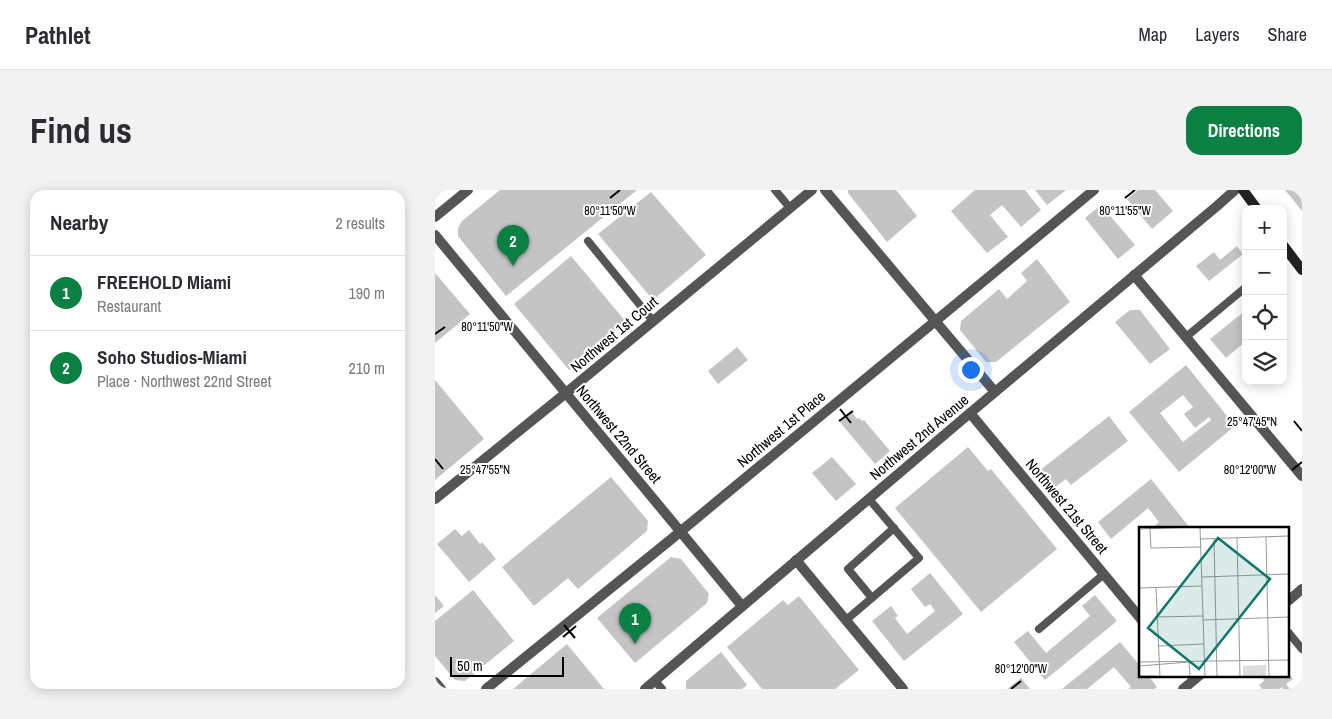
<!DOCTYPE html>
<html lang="en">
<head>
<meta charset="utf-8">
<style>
  :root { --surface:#fff; --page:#f2f2f3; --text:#2b2b33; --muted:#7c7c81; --line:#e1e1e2; --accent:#0b8043 }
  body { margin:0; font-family:"Archivo Narrow",sans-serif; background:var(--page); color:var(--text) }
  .controls { position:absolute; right:15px; top:15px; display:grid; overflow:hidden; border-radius:10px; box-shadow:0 2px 12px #0003 }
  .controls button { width:45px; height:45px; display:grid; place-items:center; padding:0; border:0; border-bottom:1px solid var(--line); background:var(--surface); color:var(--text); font:25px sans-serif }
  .scale { position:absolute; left:15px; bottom:12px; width:114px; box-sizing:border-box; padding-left:5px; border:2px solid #000; border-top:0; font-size:14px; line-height:18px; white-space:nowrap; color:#000; -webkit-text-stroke:4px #fff; paint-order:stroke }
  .you { position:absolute; left:535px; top:179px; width:18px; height:18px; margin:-12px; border:4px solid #fff; border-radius:50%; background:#1a73e8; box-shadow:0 0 0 8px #1a73e833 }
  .badge { display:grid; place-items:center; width:32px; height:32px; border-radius:50%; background:var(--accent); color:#fff; font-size:16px; font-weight:700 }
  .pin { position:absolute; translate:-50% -41px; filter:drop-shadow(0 1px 2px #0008) }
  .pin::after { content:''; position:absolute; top:26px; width:18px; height:15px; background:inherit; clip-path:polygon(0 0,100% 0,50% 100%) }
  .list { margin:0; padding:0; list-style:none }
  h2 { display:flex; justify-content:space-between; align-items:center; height:65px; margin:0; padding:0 20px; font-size:21px }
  h2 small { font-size:16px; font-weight:400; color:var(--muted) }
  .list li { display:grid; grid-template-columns:32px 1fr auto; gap:15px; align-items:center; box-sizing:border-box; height:75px; padding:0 20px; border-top:1px solid var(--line) }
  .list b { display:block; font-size:19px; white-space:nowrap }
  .list p { margin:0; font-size:16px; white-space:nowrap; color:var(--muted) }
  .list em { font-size:16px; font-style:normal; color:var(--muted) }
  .icon { flex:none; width:28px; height:28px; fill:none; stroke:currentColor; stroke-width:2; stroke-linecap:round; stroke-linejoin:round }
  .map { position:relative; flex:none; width:867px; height:499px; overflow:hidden; border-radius:15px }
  header { display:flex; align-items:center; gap:30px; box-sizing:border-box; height:70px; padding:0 25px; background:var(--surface); border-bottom:1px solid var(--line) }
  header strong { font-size:24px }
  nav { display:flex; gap:28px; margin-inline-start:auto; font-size:18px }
  .intro { display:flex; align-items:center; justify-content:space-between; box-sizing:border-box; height:120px; padding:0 30px }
  h1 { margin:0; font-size:35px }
  .button { padding:12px 22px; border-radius:15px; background:var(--accent); color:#fff; font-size:18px; font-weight:700 }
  main { display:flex; gap:30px; padding:0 30px }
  aside { flex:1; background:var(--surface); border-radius:15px; box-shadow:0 2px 12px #0003 }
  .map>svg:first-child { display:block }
  .building { fill:#c4c4c4; fill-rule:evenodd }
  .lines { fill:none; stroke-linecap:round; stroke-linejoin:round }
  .service { stroke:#555; stroke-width:8 }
  .minor { stroke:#555; stroke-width:10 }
  .tertiary { stroke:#555; stroke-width:10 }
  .secondary { stroke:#222; stroke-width:10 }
  .ticks { fill:none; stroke:#000; stroke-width:2 }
  .labels { text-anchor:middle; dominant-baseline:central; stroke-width:4; stroke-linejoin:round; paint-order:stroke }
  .street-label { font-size:15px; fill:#000; stroke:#fff }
  .inset-road { fill:none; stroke:#999; stroke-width:1 }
  .view { fill:#0f766e; fill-opacity:0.15; stroke:#0f766e; stroke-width:2.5 }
  .inset-edge { fill:none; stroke:#000; stroke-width:2.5 }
  .ticks-label { font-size:12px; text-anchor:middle; fill:#000; stroke:#fff; stroke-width:4; stroke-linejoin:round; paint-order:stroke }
</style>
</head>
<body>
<header>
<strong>Pathlet</strong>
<nav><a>Map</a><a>Layers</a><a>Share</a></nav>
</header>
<div class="intro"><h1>Find us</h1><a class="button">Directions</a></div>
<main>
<aside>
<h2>Nearby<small>2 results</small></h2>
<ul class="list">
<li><span class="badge">1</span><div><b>FREEHOLD Miami</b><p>Restaurant</p></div><em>190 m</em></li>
<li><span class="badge">2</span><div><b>Soho Studios-Miami</b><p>Place · Northwest 22nd Street</p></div><em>210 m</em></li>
</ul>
</aside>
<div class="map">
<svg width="867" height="499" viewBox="0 0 867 499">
  <rect width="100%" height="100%" fill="#fff"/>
  <g class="building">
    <path d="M65,0h137l-131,106 -48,-60v-8l4,-7z"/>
    <path d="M413,0h48l21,26 -30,26 -39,-49z"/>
    <path d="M540,0h50l16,20 -20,17 -19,-22 -12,10 18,22 -21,16 -36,-42z"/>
    <path d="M600,0h31l-19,15z"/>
    <path d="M703,0h17l18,21 -21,18 -25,-30z"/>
    <path d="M850,0h17v21z"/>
    <path d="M216,2l55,63 -53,45 -55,-66z"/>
    <path d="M666,15l34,40 -17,14 -33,-41z"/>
    <path d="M802,56l6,8 -34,27 -13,-15 18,-14 6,8z"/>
    <path d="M136,66l55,66 -57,48 -55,-66z"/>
    <path d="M602,69l33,43 -74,60h-10l-26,-32 1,-9 38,-32 8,10 20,-18 -6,-8z"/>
    <path d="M0,83l35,41 -35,29z"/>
    <path d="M695,120h10l30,39 -20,15 -35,-42z"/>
    <path d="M811,120v31l-20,17 -16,-19z"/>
    <path d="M302,157l11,13 -30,24 -10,-13z"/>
    <path d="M751,175l49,61 -56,46 -50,-60zM748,205l10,12 -9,7 11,14 14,-11 2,3 -28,22 -23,-29z"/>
    <path d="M0,190l49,59 -49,41z"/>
    <path d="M416,221l6,8 2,-1 3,3 2,-1 26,31 -15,13 -36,-43z"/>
    <path d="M674,226l19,25 -57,44 -5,-6 -13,10 -14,-18z"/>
    <path d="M533,257l20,24 3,-2 66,80 -76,63 -86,-104z"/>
    <path d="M397,267l24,27 -20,17 -24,-28z"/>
    <path d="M176,287l37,44 -1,10 -69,58 -10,-11 -34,28 -32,-39z"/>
    <path d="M716,289l39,49h-38l7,-6 -11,-14 -37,31 -13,-17z"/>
    <path d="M20,339l7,7 7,-6 11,14 2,-2 14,17 -27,23 -32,-38z"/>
    <path d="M236,367l10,2 28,35 -2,9 -72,60 -38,-45z"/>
    <path d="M495,383l33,41 -59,47 -32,-40 19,-15 7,10 -3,2 12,16 28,-23 -5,-7 -5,3 -14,-18z"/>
    <path d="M38,400l41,51 -49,40 -10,-1 -20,-24v-35z"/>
    <path d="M0,405l9,11 -9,7z"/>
    <path d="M660,405l22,26 -72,59 -31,-38 14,-11 18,22 44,-37 -8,-10z"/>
    <path d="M364,406l60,74 -24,19h-73l-35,-42 56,-47 5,5z"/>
    <path d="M685,452l21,25v8h7l9,12 -3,2h-26l3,-2 -17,-20 -27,22h-25z"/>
    <path d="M132,454l37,45h-91z"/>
    <path d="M286,462l26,33 -5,4h-56v-8z"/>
    <path d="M853,482l5,7 -7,5 4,5h-7l-1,-2 -3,2h-17l-3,-4 5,-4 -1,-2 5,-4h20z"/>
    <path d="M586,488l9,11h-23z"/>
  </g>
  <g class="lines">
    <g class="service">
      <path d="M340,0l15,18"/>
      <path d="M153,51l65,80"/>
      <path d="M751,147l60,-50"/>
      <path d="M437,408l-24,-29 46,-41"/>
      <path d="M411,430l73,-62 -50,-59"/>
      <path d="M604,439l65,-55"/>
      <path d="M853,442l14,17"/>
      <path d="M220,491l7,8"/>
    </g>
    <g class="minor">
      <path d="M390,0l170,202"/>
      <path d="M0,27l33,-27"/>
      <path d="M0,45l307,371"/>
      <path d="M699,85l168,201"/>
      <path d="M535,223l171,206"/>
      <path d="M0,309l131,-106 246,-203"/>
      <path d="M361,370l107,129"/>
      <path d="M853,411l14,-12"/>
      <path d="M0,492l6,7"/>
      <path d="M51,499l183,-148 425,-351"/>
      <path d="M748,499l17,-14"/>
    </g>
    <path class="tertiary" d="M210,499l325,-276 247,-207 18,-16"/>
    <g class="secondary">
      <path d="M808,0l14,19"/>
      <path d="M848,55l19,25"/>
    </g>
  </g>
  <path class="ticks" d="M175,8l10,-8M690,8l10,-8M0,144l10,-7M405,219l11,14M404,231l14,-10M859,231l8,10M0,269l8,10M857,280l10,-8M129,435l11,13M128,447l13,-11M576,499l10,-8"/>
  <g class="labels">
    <g class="street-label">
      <text transform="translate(179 144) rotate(-40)">Northwest 1st Court</text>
      <text transform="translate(346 239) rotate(-40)">Northwest 1st Place</text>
      <text transform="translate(184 244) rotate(50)">Northwest 22nd Street</text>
      <text transform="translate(484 247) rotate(-40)">Northwest 2nd Avenue</text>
      <text transform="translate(632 316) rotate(50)">Northwest 21st Street</text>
    </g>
  </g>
  <g transform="translate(704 337)">
    <rect width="150" height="150" fill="#fff"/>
    <path d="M127,138v12h-23v-11z" fill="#dcdcdc"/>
    <path class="inset-road" d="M61,0l5,150M0,2l57,-2M11,2l1,19 49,-1M127,10l3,140M98,11l3,139M61,12l89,-3M75,12l3,138M63,50l87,-3M0,61l63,-2M17,61l4,89M18,90l46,-1M64,93l86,-3M19,119l46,-2M0,135l150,-2M50,135l1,15M0,139l50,-4M0,149h17"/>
    <path class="view" d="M79,11l52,41 -71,90 -51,-41z"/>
    <rect width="150" height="150" class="inset-edge"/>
  </g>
  <g class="ticks-label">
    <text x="175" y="25">80°11'50"W</text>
    <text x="690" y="25">80°11'55"W</text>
    <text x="52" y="141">80°11'50"W</text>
    <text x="817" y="236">25°47'45"N</text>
    <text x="50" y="284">25°47'55"N</text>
    <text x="815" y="284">80°12'00"W</text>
    <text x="586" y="483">80°12'00"W</text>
  </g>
</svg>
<div class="controls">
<button>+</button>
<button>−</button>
<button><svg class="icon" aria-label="locate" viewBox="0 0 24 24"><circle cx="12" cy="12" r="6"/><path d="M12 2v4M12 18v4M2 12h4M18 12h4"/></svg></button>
<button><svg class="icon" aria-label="layers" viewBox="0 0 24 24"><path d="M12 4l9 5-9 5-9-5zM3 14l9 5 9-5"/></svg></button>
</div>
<div class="scale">50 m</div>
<div class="you"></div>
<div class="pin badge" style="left:200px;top:454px">1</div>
<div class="pin badge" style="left:78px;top:76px">2</div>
</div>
</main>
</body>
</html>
